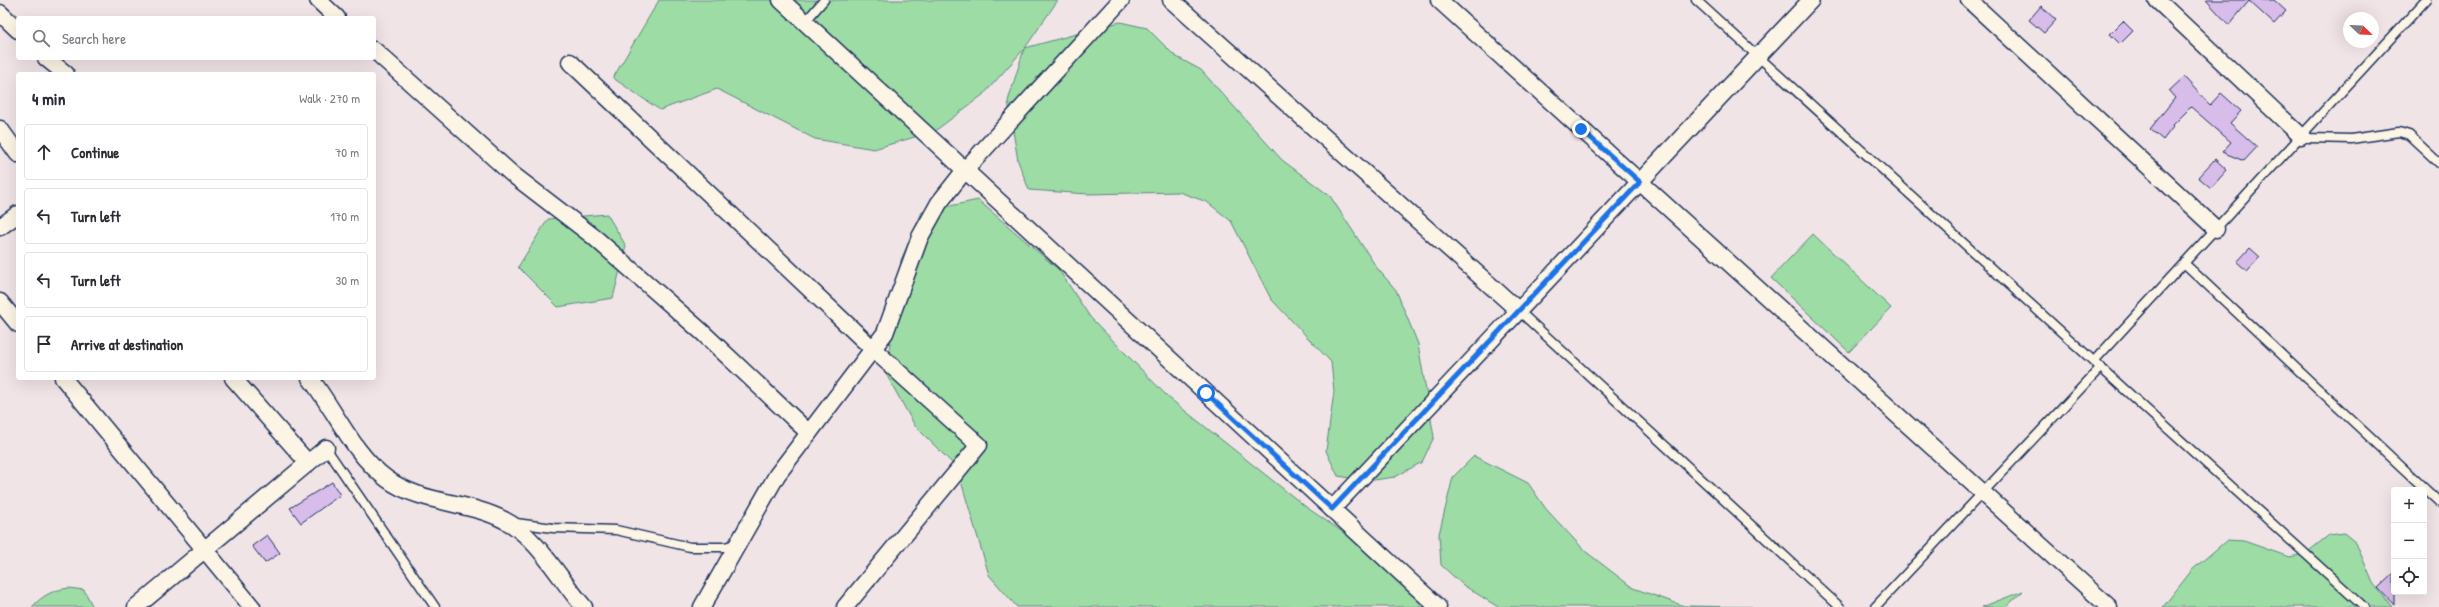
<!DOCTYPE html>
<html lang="en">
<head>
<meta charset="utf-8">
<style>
  :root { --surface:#fff; --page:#f2f2f3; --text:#2b2b33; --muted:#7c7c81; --line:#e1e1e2 }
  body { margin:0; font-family:"Patrick Hand",sans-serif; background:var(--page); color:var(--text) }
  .controls { position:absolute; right:12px; bottom:12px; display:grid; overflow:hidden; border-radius:4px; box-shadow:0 4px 16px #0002 }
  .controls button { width:36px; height:36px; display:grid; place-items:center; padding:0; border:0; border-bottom:1px solid var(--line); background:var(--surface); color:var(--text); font:20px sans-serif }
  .compass { position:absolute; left:2343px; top:12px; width:36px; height:36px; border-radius:50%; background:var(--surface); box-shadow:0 4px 16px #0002; rotate:113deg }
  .stop { position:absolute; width:12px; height:12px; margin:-9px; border:3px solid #1a73e8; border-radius:50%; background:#fff }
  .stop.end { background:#1a73e8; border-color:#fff; box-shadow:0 1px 4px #0008 }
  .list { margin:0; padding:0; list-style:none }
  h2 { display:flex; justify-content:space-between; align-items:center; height:52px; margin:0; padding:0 16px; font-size:17px }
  h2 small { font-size:13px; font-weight:400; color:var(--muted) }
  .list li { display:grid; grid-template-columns:26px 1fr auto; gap:12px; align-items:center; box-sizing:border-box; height:56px; margin:0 8px 8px; padding:0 8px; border:1px solid var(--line); border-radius:4px }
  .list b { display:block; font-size:15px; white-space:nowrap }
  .list em { font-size:13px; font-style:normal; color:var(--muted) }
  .icon { flex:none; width:22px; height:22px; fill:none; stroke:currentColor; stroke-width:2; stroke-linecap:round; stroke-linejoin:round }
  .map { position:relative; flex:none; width:2439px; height:607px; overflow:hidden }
  .search { position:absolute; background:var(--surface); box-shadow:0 4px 16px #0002; left:16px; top:16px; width:360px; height:44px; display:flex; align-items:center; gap:10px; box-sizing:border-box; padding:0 14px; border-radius:4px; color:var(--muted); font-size:15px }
  .panel { position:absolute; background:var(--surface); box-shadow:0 4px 16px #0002; left:16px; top:72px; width:360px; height:308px; border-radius:4px }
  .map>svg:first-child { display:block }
  .green { fill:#9ddca4; stroke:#5c8681 }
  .building { fill:#d8bcea; stroke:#1b2f5e }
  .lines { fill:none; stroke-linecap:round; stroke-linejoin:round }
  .lane-casing { stroke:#1b2f5e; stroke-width:11 }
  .street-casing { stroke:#1b2f5e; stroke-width:19 }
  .lane { stroke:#fcf5e5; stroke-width:8 }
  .street { stroke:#fcf5e5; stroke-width:16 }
  .route { stroke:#1a73e8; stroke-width:5 }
</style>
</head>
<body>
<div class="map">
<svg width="2439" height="607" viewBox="0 0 2439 607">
  <rect width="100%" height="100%" fill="#f1e4e6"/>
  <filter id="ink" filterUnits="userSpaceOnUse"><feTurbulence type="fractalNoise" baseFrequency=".025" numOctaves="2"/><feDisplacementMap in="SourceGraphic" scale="8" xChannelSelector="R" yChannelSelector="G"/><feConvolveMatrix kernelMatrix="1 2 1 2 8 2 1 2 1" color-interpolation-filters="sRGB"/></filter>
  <g filter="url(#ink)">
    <g class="green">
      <path d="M659,0h399l-33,48 95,-26 27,6 28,28 26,14 81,90 48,36 47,72 19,22 22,54 16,93 -12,25 -27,15 -28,4 -29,-5 -12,-25 8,-60 -3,-29 -60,-63 -40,-78 -24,-19 -28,-10 -91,2 -59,-4 -11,-29 -10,-60 16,-52 -40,45 -49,37 -61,18 -59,-10 -98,-50 -57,21 -47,-32z"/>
      <path d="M978,200l81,70 31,47 79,81 137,109 95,65 33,35h-417l-28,-32 -32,-107 -42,-42 -29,-52 15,-114 21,-48z"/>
      <path d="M607,214l19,32 -13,52 -55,9 -40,-40 30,-48z"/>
      <path d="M1813,234l78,74 -42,44 -78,-74z"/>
      <path d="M1474,456l54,27 18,26 39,42 48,37 51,18 68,1h-254l-35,-22 -22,-20 -2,-31 14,-57z"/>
      <path d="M2344,533l12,10 17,40 19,24h-229l29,-37 35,-30 17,1 45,16 16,-3 24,-19z"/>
      <path d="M69,588l15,2 9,17h-61c11,-12 21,-17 37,-19z"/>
      <path d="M2023,591l-17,16h-24z"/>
    </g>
    <g class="building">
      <path d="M2206,0h68l12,11 -12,13 -25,-23 -20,24z"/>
      <path d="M2041,6l15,14 -12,13 -15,-13z"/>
      <path d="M2123,21l10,10 -13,13 -10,-10z"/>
      <path d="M2184,77l26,28 11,-12 20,18 -11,12 27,24 -13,14 -22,-9 9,-10 -40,-35 -19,19 1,1 -10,13 -13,-11 25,-31 -6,-7z"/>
      <path d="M2215,159l12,11 -16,18 -13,-11z"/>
      <path d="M2250,248l10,9 -13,14 -10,-9z"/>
      <path d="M332,482l8,13 -39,28 -11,-15z"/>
      <path d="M267,535l13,18 -15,10 -13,-17z"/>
      <path d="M2394,573v32l-16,-17z"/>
    </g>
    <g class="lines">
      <defs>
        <g id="lane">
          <path d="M1696,0l668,607"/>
          <path d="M805,22l19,-22"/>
          <path d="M2301,136l8,2 42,1 48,-7 10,3 30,28"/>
          <path d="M2184,263l255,239"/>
          <path d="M1519,311l321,296"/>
          <path d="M2094,361l332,-361"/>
          <path d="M326,448l109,159"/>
          <path d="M516,523l37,5 63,2 74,17h35l13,-4"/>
          <path d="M1875,607l226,-240"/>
        </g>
        <g id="street">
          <path d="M318,0l19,18"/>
          <path d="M781,0l657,607"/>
          <path d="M1171,0l348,311"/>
          <path d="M1439,0l670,607"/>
          <path d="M1969,0l247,229"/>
          <path d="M2157,0l144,136"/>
          <path d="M0,13l18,17"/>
          <path d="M374,50l138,124 82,63 108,95 107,101"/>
          <path d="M46,58l20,16"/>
          <path d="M570,62l303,287 106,96 -134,162"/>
          <path d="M0,129l18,25"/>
          <path d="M0,227l18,-13"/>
          <path d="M0,302l18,22"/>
          <path d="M63,378l189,229"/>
          <path d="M233,378l75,85"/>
          <path d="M310,378c25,32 43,76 77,101 34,25 81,22 117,41 33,16 56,60 80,87"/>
          <path d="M1332,509l479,-509"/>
          <path d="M136,607l190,-159"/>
          <path d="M702,607l75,-132 108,-142 35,-96 19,-34 26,-33 156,-170"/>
        </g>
      </defs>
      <use href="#lane" class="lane-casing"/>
      <use href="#street" class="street-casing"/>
      <use href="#lane" class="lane"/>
      <use href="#street" class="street"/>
    </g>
  </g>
  <g class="lines" filter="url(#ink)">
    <path class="route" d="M1206,393l126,116 308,-327 -59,-53"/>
  </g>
</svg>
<div class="controls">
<button>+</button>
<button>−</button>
<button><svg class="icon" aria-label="locate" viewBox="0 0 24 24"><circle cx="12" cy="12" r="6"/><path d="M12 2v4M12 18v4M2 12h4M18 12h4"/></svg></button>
</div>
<svg class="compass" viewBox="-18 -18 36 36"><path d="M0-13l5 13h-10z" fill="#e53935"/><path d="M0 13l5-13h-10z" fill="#7c7c81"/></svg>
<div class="stop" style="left:1206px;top:393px"></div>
<div class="stop end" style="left:1581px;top:129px"></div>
<div class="search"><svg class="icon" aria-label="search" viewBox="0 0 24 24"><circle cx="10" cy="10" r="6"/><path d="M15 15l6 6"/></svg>Search here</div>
<section class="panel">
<h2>4 min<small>Walk · 270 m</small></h2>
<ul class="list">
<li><svg class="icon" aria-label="ahead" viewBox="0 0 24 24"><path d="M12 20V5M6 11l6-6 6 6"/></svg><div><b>Continue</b></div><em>70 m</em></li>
<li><svg class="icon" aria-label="left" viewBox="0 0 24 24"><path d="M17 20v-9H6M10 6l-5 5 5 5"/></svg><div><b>Turn left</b></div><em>170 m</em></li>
<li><svg class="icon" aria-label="left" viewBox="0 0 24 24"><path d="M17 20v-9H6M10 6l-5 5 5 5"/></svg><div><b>Turn left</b></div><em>30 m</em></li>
<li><svg class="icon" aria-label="arrive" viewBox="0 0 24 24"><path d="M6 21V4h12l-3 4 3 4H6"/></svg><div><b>Arrive at destination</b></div></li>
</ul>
</section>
</div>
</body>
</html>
